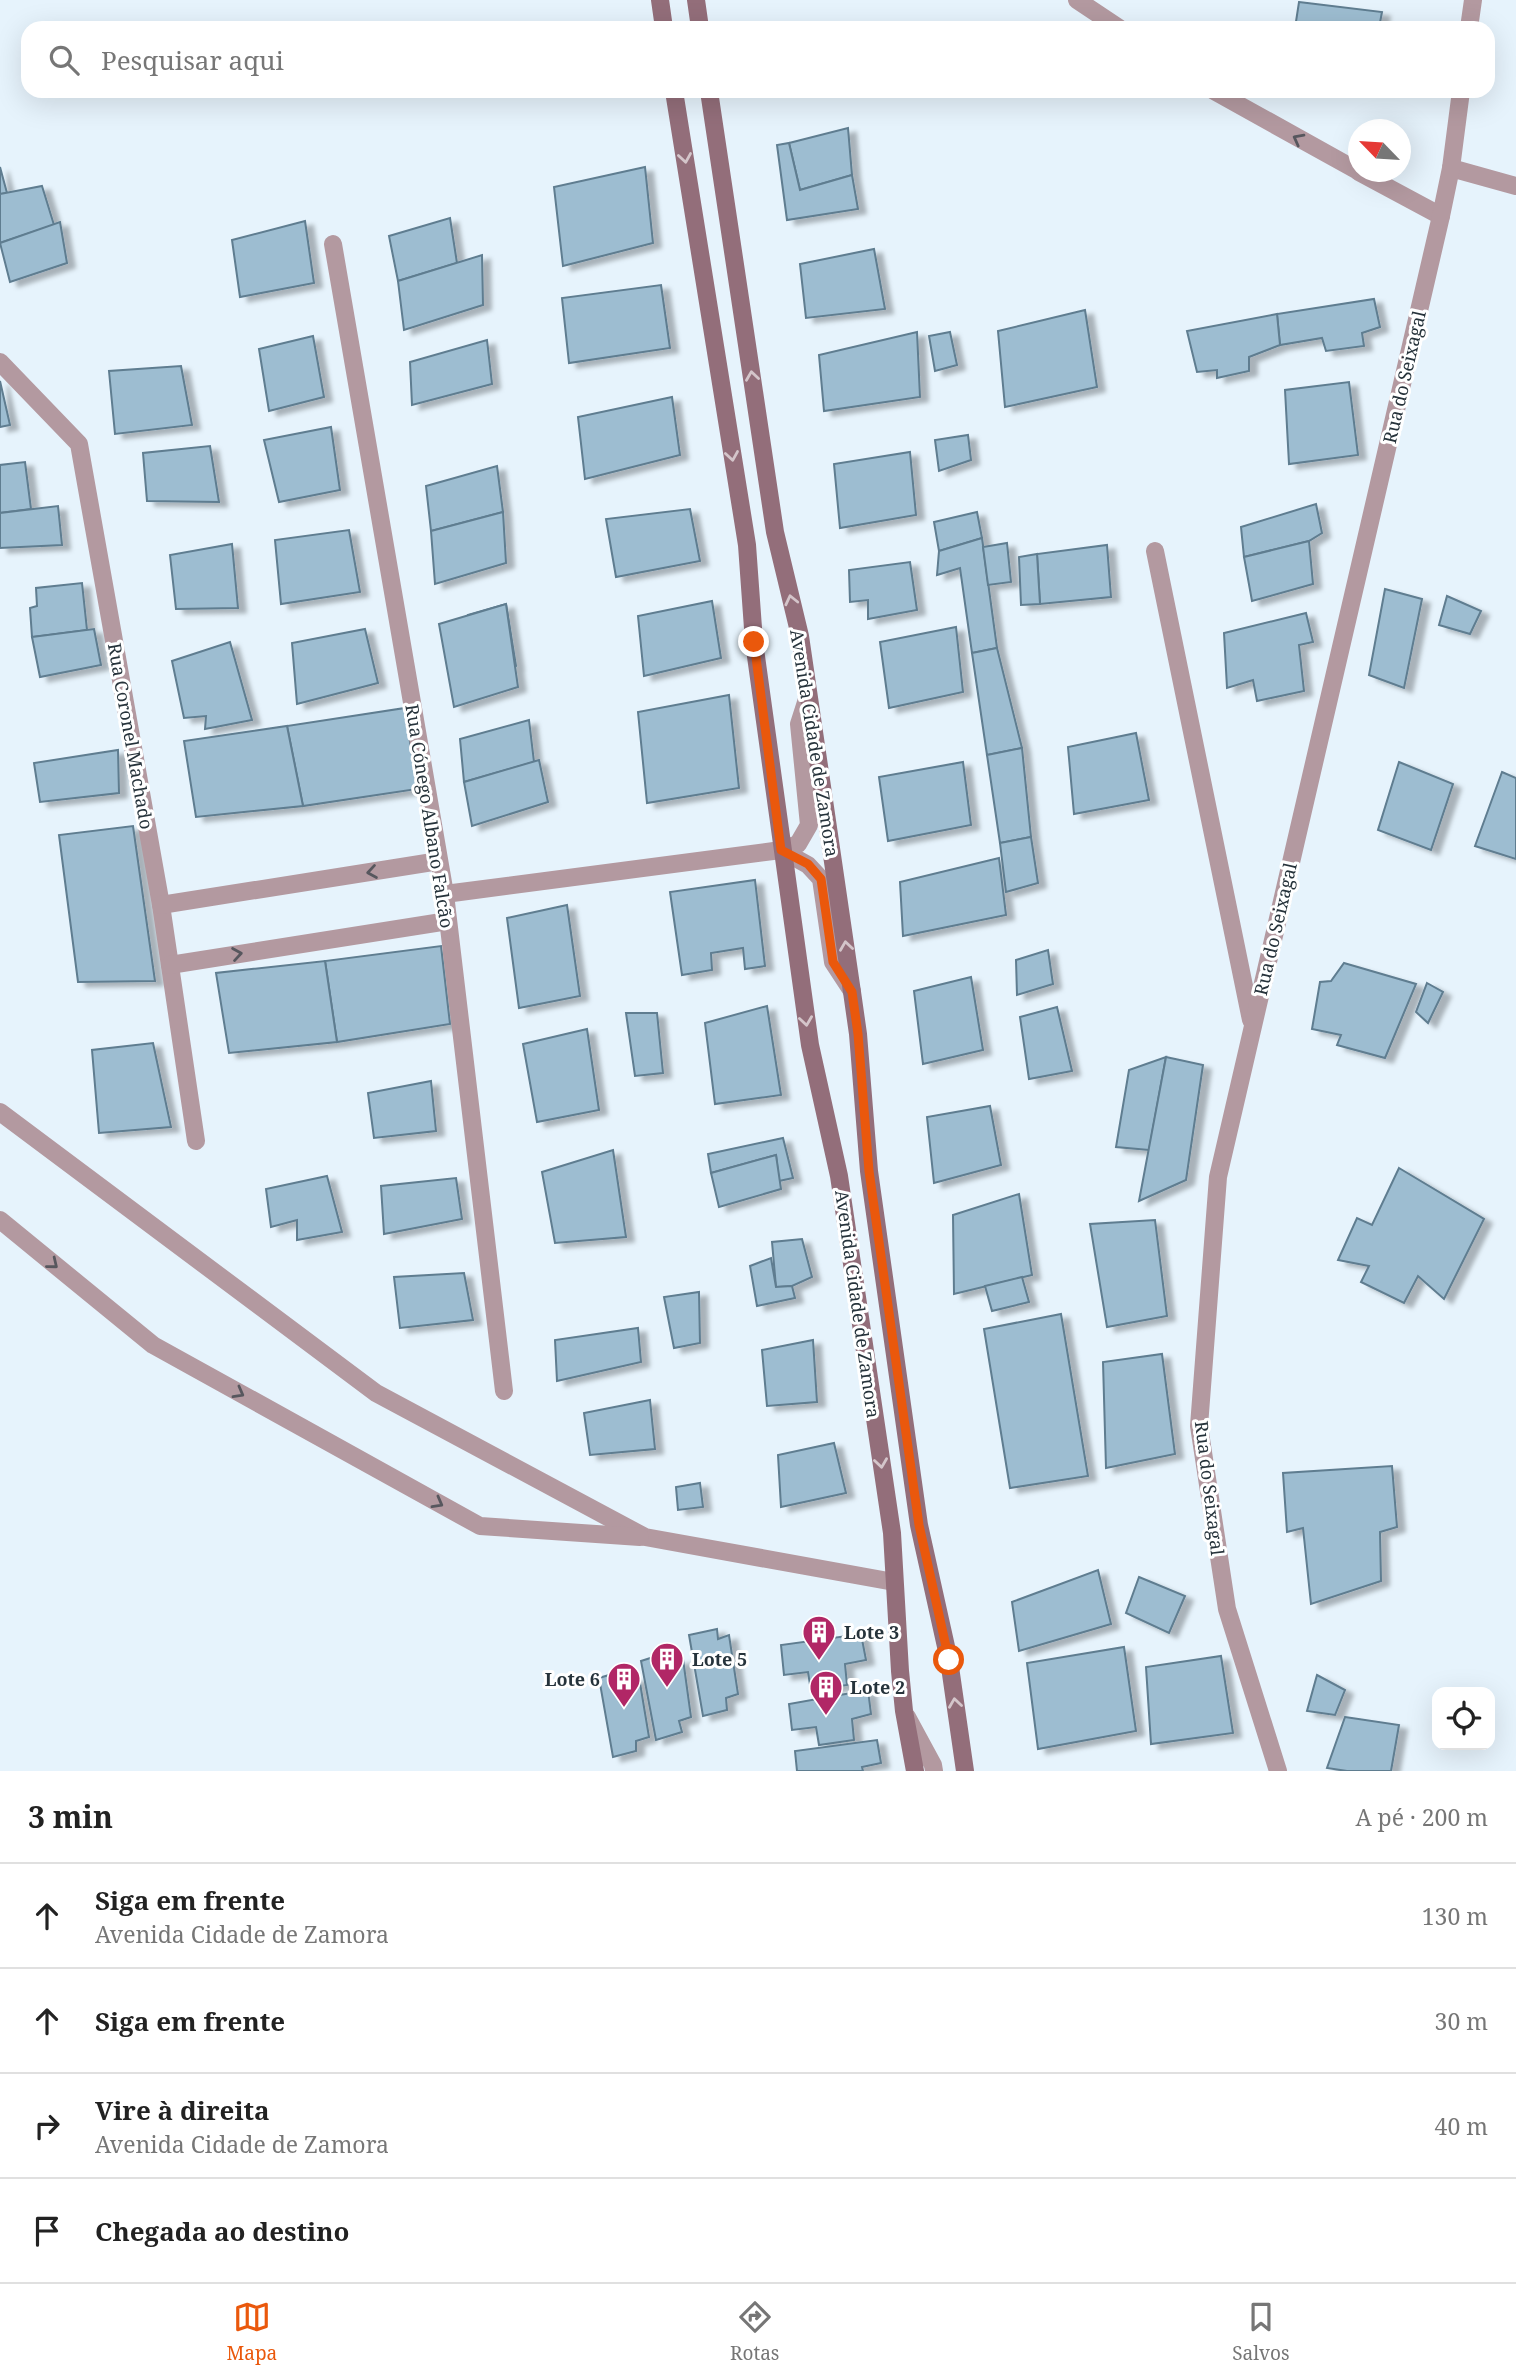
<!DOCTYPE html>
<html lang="pt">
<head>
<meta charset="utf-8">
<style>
  :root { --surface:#fff; --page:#f6f6f6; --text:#222; --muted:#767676; --line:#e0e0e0; --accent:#ea580c }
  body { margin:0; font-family:"Noto Serif",serif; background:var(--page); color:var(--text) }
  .controls { position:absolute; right:21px; bottom:21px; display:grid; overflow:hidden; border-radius:14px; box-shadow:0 7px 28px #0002 }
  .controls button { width:63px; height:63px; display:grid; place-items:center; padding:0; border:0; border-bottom:2px solid var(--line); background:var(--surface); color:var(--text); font:35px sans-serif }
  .compass { position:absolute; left:1348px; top:119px; width:63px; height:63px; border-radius:50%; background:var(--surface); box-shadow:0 7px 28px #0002; rotate:295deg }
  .stop { position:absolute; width:21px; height:21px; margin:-16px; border:5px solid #ea580c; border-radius:50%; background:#fff }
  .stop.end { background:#ea580c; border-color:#fff; box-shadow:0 2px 7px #0008 }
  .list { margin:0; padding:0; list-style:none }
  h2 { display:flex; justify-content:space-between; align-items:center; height:91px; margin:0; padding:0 28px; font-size:30px }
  h2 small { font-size:23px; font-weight:400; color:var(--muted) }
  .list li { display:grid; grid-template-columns:46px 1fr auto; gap:21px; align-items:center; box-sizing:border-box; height:105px; padding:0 28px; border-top:2px solid var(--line) }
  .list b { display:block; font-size:26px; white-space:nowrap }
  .list p { margin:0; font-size:23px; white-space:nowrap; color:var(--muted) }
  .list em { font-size:23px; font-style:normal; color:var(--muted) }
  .icon { flex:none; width:38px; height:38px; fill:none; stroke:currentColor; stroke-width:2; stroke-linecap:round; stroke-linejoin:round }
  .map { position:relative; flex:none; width:1516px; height:1771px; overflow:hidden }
  .search { position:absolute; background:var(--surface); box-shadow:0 7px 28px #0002; left:21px; right:21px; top:21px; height:77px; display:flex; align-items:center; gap:18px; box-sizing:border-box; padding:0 24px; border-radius:21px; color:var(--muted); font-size:26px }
  .sheet { height:511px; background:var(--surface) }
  nav { display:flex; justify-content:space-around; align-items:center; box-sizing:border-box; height:98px; border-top:2px solid var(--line); background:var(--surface); font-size:19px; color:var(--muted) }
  nav a { display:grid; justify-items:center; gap:4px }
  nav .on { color:var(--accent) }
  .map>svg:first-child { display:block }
  .building { fill:#9dbdd1; stroke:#5f7d90; stroke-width:2; filter:url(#shadow) }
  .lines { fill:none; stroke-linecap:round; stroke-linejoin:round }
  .street { stroke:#b399a0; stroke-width:18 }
  .secondary { stroke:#936e7a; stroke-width:18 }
  .oneway { stroke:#57575e }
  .oneway2 { stroke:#d4c5ca }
  .route { stroke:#ea580c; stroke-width:9 }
  .labels { text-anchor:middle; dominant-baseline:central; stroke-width:6; stroke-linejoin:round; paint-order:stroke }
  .street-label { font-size:18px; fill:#26333b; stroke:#fff }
  .poi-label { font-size:18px; font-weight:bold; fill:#26333b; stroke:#fff; text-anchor:start }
</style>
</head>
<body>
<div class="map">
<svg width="1516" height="1771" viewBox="0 0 1516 1771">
  <defs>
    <filter id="shadow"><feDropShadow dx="8" dy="4.5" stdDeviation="2" flood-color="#0004"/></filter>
  </defs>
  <rect width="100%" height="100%" fill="#e6f3fc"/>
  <g class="building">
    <path d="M1299,2l83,10 -3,16h-84z"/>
    <path d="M848,128l4,47 -52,15 -11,-47z"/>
    <path d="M789,143l11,47 52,-15 6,34 -71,11 -10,-75z"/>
    <path d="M0,167l7,26 -7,1z"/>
    <path d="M645,167l8,76 -90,23 -9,-79z"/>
    <path d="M42,186l12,39 -54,18v-49z"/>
    <path d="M450,218l7,45 -59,18 -9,-45z"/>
    <path d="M305,221l9,62 -74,14 -8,-57z"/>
    <path d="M60,222l7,41 -57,19 -10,-39z"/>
    <path d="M874,249l11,60 -79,9 -6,-54z"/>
    <path d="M482,255l1,50 -79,25 -6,-49z"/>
    <path d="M661,285l9,63 -101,15 -7,-65z"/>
    <path d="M1374,299l6,28 -18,6 2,13 -38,5 -4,-13 -42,7 -3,-31z"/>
    <path d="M1085,310l12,77 -92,20 -7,-76z"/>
    <path d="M1277,314l3,31 -31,12v14l-32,7v-8l-20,2 -10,-41z"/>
    <path d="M917,332l3,65 -96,14 -5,-56z"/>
    <path d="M950,332l7,33 -22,6 -6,-35z"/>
    <path d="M313,336l11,61 -55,14 -10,-62z"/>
    <path d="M487,340l5,44 -80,21 -2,-43z"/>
    <path d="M181,366l11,59 -77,9 -6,-63z"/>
    <path d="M0,381l10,44 -10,2z"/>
    <path d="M1349,382l9,73 -69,9 -4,-74z"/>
    <path d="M672,397l8,58 -95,24 -7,-62z"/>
    <path d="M331,427l9,63 -61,12 -15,-62z"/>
    <path d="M968,435l3,25 -32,11 -4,-31z"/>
    <path d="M210,446l9,56 -72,-1 -4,-48z"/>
    <path d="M910,452l6,63 -76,13 -6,-64z"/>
    <path d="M25,462l6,47 -31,4v-48z"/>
    <path d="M497,466l6,46 -72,19 -5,-45z"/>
    <path d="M1316,504l6,29 -13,8 -65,16 -3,-30z"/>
    <path d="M58,506l4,39 -62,3v-35z"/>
    <path d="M690,509l10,52 -84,16 -10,-58z"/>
    <path d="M503,512l3,51 -71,21 -4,-53z"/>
    <path d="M977,512l5,26 -43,13 -5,-29z"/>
    <path d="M349,530l11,62 -79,12 -6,-64z"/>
    <path d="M982,538l15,110 -25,5 -12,-85 -23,7 2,-24z"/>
    <path d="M1309,541l4,43 -61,17 -8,-44z"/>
    <path d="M1007,543l4,39 -23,3 -5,-38z"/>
    <path d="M232,544l6,64 -62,1 -6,-54z"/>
    <path d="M1107,545l4,52 -71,7 -3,-50z"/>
    <path d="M1037,554l3,50 -19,1 -2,-48z"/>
    <path d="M910,562l7,48 -49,9v-19l-18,2 -1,-32z"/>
    <path d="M82,583l5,47 -55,7 -2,-29 7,-2 -1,-18z"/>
    <path d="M1385,589l37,10 -18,89 -35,-13z"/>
    <path d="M1447,596l34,15 -11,23 -31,-9z"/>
    <path d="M712,601l9,57 -77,18 -6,-60z"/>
    <path d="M506,604l10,62 -37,5 -11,-56z"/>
    <path d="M506,604l12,83 -64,20 -15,-83z"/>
    <path d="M1306,613l7,29 -14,3 5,46 -47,10 -4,-21 -26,8 -3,-55z"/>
    <path d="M956,627l7,65 -74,16 -9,-66z"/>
    <path d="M94,629l7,36 -61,12 -8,-40z"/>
    <path d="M365,629l13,54 -81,21 -5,-61z"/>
    <path d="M230,642l22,78 -47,9 1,-13 -22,2 -12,-57z"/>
    <path d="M997,648l25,100 -35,7 -15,-102z"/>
    <path d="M729,695l10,93 -92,15 -9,-91z"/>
    <path d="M405,708l12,81 -114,17 -16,-80z"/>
    <path d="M529,720l5,42 -70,20 -4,-43z"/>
    <path d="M287,726l16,80 -107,11 -12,-76z"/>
    <path d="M1136,733l13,67 -75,14 -6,-67z"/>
    <path d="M1022,748l9,89 -31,6 -13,-88z"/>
    <path d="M118,750l1,43 -79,9 -6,-39z"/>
    <path d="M539,760l9,42 -76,24 -8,-44z"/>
    <path d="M963,762l8,63 -83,16 -9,-64z"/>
    <path d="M1399,762l54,22 -22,66 -53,-20z"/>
    <path d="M1502,772l14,6v81l-41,-13z"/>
    <path d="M133,826l22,155 -77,1 -19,-147z"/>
    <path d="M1031,837l7,46 -32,9 -6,-49z"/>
    <path d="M999,858l7,57 -103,21 -3,-54z"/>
    <path d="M755,880l10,86 -20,3 -2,-21 -32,5 1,17 -30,5 -12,-83z"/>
    <path d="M567,905l13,91 -61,12 -12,-90z"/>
    <path d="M441,946l9,78 -113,18 -12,-81z"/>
    <path d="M1048,950l5,34 -36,11 -1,-35z"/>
    <path d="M325,961l12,81 -108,11 -13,-80z"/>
    <path d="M1344,963l72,21 -31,74 -48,-13 4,-10 -29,-6 8,-47 11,-1z"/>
    <path d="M971,977l12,73 -60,14 -9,-73z"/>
    <path d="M1427,983l16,9 -15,31 -12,-11z"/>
    <path d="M767,1006l14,89 -66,9 -10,-81z"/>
    <path d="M1057,1007l15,64 -43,8 -9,-62z"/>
    <path d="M626,1013h31l6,60 -28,3z"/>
    <path d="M587,1029l12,81 -62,12 -14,-78z"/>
    <path d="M153,1043l18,84 -72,6 -7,-83z"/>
    <path d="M1166,1057l-17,93 -33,-3 13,-77z"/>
    <path d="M1166,1057l37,8 -17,115 -47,21z"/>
    <path d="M431,1081l5,50 -62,7 -6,-45z"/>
    <path d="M990,1106l11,59 -67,18 -7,-66z"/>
    <path d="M783,1138l10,40 -14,3 -3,-26 -65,18 -3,-19z"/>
    <path d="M613,1150l13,87 -71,6 -13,-71z"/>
    <path d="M776,1155l5,34 -62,18 -8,-34z"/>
    <path d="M1399,1168l85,51 -40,80 -26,-23 -14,27 -43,-21 8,-16 -31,-6 19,-42 15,7z"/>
    <path d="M327,1176l15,56 -45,8v-20l-26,7 -5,-38z"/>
    <path d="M456,1178l6,41 -78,15 -3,-48z"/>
    <path d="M1019,1194l13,81 -78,19 -1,-79z"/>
    <path d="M1155,1220l12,96 -60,11 -17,-103z"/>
    <path d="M802,1239l10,38 -20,9 -16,1 -4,-45z"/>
    <path d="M771,1258l5,29 16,-1 3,12 -38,8 -7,-40z"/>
    <path d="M464,1273l9,47 -73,8 -6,-51z"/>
    <path d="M1022,1277l7,25 -37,9 -7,-25z"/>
    <path d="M699,1292l1,51 -26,5 -10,-51z"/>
    <path d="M1061,1314l27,162 -78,12 -26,-159z"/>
    <path d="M638,1328l3,34 -84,19 -2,-41z"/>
    <path d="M813,1340l4,62 -50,4 -5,-56z"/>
    <path d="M1162,1354l13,100 -69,14 -3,-106z"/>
    <path d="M650,1400l5,49 -65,6 -6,-42z"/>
    <path d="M834,1443l12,50 -65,14 -3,-52z"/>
    <path d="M1392,1466l5,61 -17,5 1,49 -70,23 -8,-76 -16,4 -4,-59z"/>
    <path d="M700,1483l3,24 -25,3 -2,-23z"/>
    <path d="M1098,1570l13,54 -92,27 -7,-49z"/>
    <path d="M1139,1577l46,19 -16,37 -43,-20z"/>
    <path d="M717,1629l1,10 11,-4 9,59 -12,4 1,12 -24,6 -14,-81z"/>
    <path d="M861,1634l5,26 -21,4 2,21 -36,6 -3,-19 -24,3 -3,-30z"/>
    <path d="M1124,1647l12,84 -98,18 -11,-86z"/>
    <path d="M669,1652l2,10 12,-3 8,58 -12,4 3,11 -26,8 -15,-79z"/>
    <path d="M1221,1656l12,77 -82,11 -5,-77z"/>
    <path d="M622,1671l3,9 14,-3 10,60 -13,4v10l-23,6 -14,-79z"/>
    <path d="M1317,1675l28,15 -10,25 -28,-4z"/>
    <path d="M868,1690l3,24 -19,5 2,21 -35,5 -3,-18 -24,3 -3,-26z"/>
    <path d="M1345,1717l54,8 -8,46h-44l-20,-3z"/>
    <path d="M877,1740l4,23 -19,4 1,4h-66l-2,-20z"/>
  </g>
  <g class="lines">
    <g class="street">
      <path d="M1077,0l42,28"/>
      <path d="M1469,28l4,-28"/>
      <path d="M1214,91l144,80"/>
      <path d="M1451,168l65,18"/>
      <path d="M1359,172l82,44"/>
      <path d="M333,244l112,650 59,497"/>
      <path d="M0,362l79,82 82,461 35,236"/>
      <path d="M1155,551l96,469"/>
      <path d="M781,850l27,15 13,14 12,83 19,29"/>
      <path d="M445,894l336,-44 17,-6 11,-19 -10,-101 9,-28"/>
      <path d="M161,905l278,-44"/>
      <path d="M170,965l278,-44"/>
      <path d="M0,1112l376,281 269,144 249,45"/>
      <path d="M0,1220l153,125 327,181 160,11"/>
      <path d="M907,1717l26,48 1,6"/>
      <path d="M1278,1771l-51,-162 -28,-183 19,-249 223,-961 10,-48 10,-77"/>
    </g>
    <g class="secondary">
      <path d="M660,0l4,28"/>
      <path d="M696,0l4,28"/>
      <path d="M674,91l73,454 7,97 56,403 29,131 53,357 8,138 4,40 11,60"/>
      <path d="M709,91l66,441 25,104 52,356 6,42 11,137 50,354 30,135 16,111"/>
    </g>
  </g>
  <defs><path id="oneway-chevron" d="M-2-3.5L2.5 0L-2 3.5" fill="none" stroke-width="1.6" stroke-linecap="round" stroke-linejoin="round" transform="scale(1.75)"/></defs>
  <g class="oneway">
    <use href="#oneway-chevron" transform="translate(1298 139) rotate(-152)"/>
    <use href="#oneway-chevron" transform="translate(372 872) rotate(171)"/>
    <use href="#oneway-chevron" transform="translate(237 954) rotate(-9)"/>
    <use href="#oneway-chevron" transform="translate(53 1264) rotate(39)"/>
    <use href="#oneway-chevron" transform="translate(239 1393) rotate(29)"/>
    <use href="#oneway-chevron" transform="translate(438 1503) rotate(29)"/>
  </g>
  <g class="oneway2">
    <use href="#oneway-chevron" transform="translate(685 158) rotate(81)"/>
    <use href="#oneway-chevron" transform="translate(752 376) rotate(-98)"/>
    <use href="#oneway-chevron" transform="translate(732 456) rotate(81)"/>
    <use href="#oneway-chevron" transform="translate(791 600) rotate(-103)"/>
    <use href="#oneway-chevron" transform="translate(846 946) rotate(-98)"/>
    <use href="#oneway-chevron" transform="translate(806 1021) rotate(82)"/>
    <use href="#oneway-chevron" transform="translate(881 1463) rotate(82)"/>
    <use href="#oneway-chevron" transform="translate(955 1703) rotate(-98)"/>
  </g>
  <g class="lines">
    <path class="route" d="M754,642l27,208 27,14 13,15 12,83 19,30 6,42 11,137 50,354 30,135"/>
  </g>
  <defs>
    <symbol id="building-pin" viewBox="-11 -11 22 30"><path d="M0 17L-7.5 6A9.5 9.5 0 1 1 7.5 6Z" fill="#b12766" stroke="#fff"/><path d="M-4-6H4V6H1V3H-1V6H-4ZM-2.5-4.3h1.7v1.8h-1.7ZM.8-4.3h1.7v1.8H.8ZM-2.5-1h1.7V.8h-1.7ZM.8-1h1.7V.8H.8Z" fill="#fff"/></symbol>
  </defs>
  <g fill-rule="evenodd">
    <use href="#building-pin" x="800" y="1613" width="38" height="52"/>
    <use href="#building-pin" x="648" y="1640" width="38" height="52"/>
    <use href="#building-pin" x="605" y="1660" width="38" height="52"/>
    <use href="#building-pin" x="807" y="1668" width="38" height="52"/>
  </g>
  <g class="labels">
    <g class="street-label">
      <text transform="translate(1404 377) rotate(-77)">Rua do Seixagal</text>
      <text transform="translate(131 736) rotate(80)">Rua Coronel Machado</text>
      <text transform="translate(815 743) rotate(81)">Avenida Cidade de Zamora</text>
      <text transform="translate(430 816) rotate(81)">Rua Cónego Albano Falcão</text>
      <text transform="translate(1275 929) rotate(-77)">Rua do Seixagal</text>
      <text transform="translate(858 1304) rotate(82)">Avenida Cidade de Zamora</text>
      <text transform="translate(1210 1488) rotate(83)">Rua do Seixagal</text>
    </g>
    <g class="poi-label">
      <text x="844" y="1632">Lote 3</text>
      <text x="692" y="1659">Lote 5</text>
      <text x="600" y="1679" text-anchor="end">Lote 6</text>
      <text x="850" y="1687">Lote 2</text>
    </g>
  </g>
</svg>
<div class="controls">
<button><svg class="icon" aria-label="locate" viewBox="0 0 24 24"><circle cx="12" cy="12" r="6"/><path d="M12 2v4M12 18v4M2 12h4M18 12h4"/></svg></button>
</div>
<svg class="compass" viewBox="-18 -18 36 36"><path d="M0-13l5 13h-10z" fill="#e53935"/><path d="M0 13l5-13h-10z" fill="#767676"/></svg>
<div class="stop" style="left:949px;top:1660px"></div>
<div class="stop end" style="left:754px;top:642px"></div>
<div class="search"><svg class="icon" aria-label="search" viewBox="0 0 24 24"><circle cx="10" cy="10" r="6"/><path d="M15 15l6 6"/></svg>Pesquisar aqui</div>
</div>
<section class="sheet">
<h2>3 min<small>A pé · 200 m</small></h2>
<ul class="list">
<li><svg class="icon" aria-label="ahead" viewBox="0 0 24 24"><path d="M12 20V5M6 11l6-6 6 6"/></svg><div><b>Siga em frente</b><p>Avenida Cidade de Zamora</p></div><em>130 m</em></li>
<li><svg class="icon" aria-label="ahead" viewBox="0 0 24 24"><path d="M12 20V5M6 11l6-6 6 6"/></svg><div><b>Siga em frente</b></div><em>30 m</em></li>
<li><svg class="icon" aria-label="right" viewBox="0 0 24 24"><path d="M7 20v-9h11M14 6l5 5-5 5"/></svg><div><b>Vire à direita</b><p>Avenida Cidade de Zamora</p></div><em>40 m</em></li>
<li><svg class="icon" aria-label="arrive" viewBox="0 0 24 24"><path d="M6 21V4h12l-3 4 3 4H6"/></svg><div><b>Chegada ao destino</b></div></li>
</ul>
</section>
<nav>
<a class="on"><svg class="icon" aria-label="map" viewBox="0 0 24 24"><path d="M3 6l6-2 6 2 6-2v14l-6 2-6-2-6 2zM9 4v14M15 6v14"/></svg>Mapa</a>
<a><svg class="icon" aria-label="directions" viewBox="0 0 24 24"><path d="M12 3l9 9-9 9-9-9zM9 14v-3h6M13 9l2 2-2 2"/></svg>Rotas</a>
<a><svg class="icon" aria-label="saved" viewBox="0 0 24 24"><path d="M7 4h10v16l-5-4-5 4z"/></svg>Salvos</a>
</nav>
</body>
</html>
